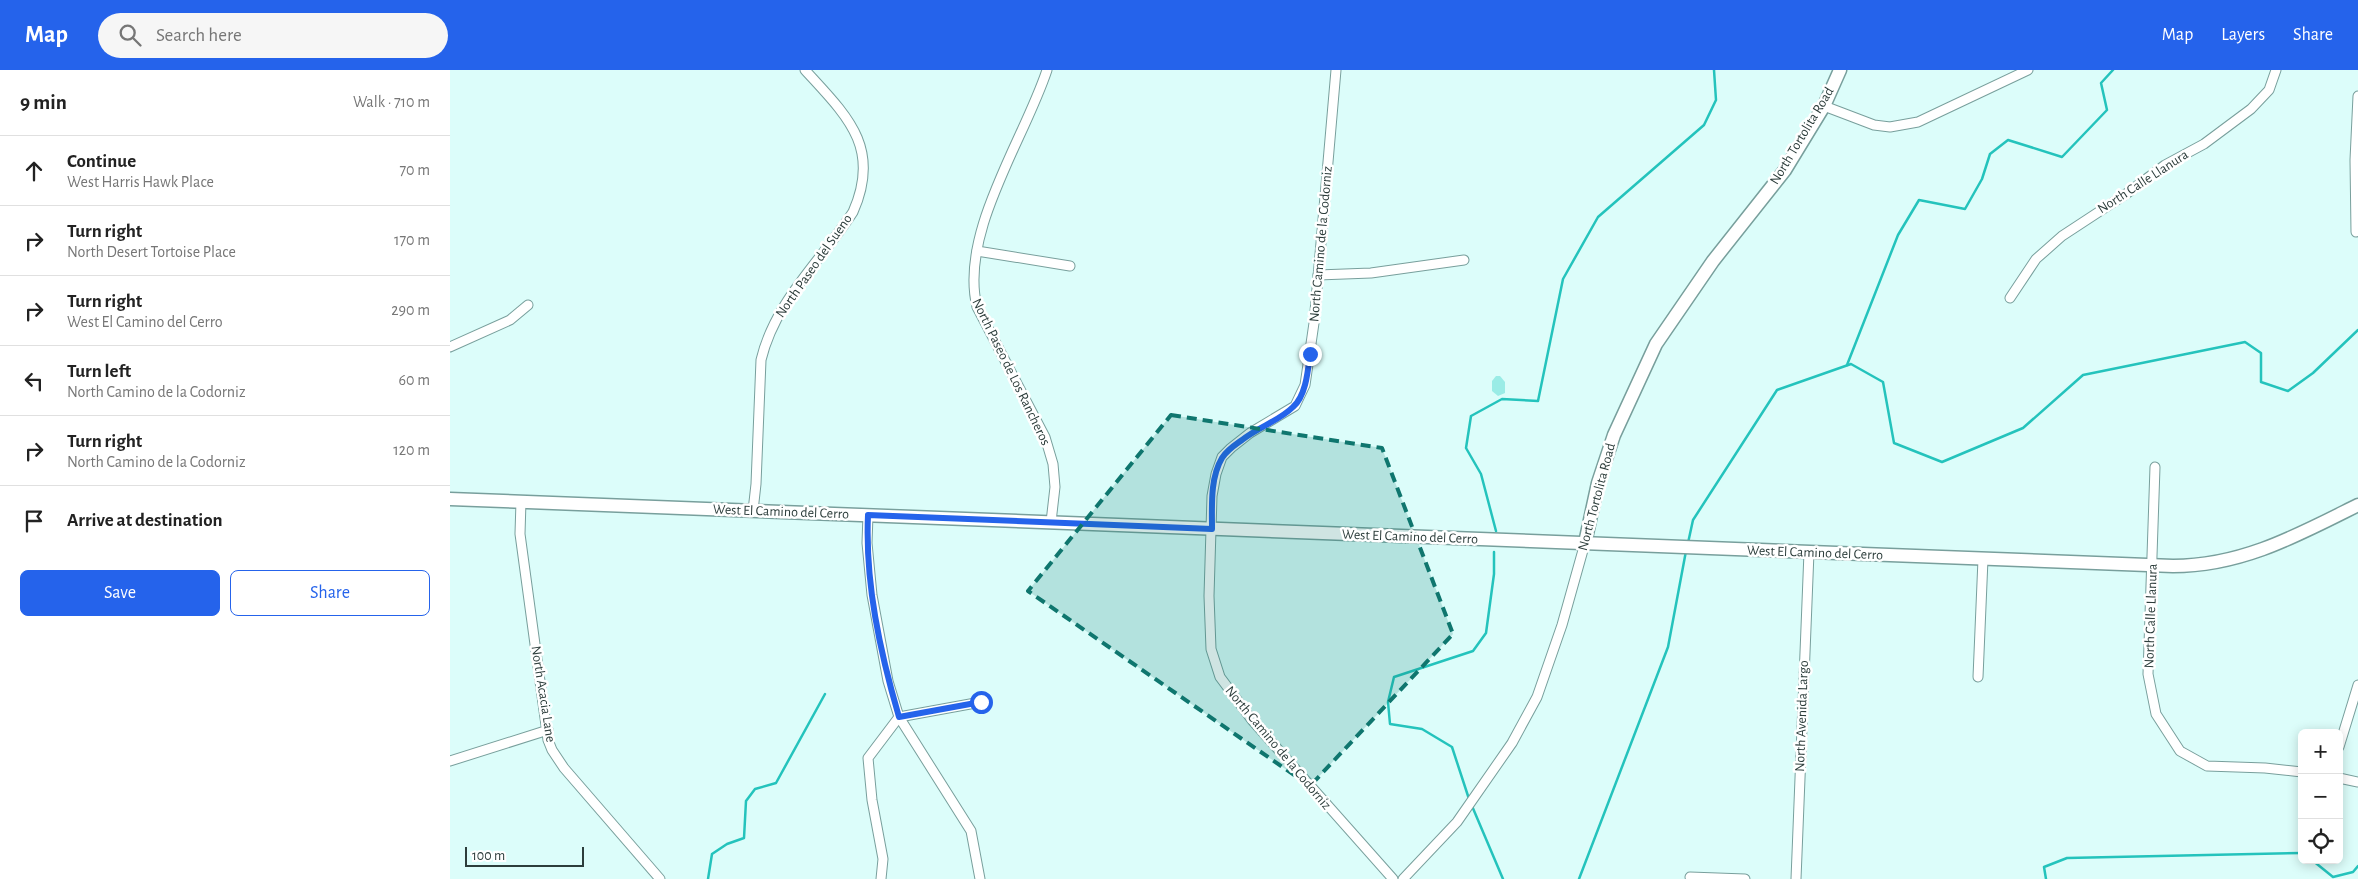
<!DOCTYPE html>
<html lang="en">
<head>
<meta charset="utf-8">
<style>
  :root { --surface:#fff; --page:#f6f6f6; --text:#222; --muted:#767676; --line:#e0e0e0; --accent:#2563eb }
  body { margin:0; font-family:"Alegreya Sans",sans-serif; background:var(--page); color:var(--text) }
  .controls { position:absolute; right:15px; bottom:15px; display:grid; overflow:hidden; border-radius:8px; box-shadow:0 2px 12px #0003 }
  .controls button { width:45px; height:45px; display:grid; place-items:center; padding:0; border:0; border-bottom:1px solid var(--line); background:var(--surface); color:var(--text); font:25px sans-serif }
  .scale { position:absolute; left:15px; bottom:12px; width:119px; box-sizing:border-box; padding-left:5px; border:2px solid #2c3d3b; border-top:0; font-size:14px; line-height:18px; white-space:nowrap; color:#2c3d3b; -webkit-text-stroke:4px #fff; paint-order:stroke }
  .stop { position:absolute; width:15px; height:15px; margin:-11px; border:4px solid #2563eb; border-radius:50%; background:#fff }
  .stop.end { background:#2563eb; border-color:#fff; box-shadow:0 1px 5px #0008 }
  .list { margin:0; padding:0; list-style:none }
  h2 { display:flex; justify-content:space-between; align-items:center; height:65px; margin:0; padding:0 20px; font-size:21px }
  h2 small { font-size:16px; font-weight:400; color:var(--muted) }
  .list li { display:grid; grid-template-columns:32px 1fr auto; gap:15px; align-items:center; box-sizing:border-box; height:70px; padding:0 20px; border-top:1px solid var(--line) }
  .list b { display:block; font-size:19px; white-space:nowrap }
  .list p { margin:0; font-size:16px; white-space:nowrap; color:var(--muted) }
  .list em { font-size:16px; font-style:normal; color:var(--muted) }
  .actions { display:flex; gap:10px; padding:15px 20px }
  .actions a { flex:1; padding:11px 0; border:1px solid var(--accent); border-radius:8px; text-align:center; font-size:18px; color:var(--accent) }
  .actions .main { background:var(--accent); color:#fff }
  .icon { flex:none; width:28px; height:28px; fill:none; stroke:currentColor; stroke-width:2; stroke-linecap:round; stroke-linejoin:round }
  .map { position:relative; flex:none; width:1908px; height:809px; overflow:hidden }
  header { display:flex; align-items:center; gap:30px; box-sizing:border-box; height:70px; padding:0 25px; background:var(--accent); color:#fff }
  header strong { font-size:24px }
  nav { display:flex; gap:28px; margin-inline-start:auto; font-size:18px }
  .search { width:350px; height:45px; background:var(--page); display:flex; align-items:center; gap:12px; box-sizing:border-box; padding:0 18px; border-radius:28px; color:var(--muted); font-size:19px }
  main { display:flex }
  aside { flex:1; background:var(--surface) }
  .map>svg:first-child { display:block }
  .pitch { fill:#9aece6 }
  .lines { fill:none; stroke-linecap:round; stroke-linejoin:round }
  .stream { stroke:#24c3bc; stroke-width:2.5 }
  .street-casing { stroke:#789f9c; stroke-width:11 }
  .secondary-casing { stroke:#789f9c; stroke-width:15 }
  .street { stroke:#fff; stroke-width:9 }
  .secondary { stroke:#fff; stroke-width:12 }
  .route { stroke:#2563eb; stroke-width:6 }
  .marked { fill:#0f766e; fill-opacity:0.2; stroke:#0f766e; stroke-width:4; stroke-dasharray:10 6; stroke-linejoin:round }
  .labels { text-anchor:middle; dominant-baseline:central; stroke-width:5; stroke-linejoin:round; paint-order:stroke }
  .street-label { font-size:14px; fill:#2c3d3b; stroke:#fff }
</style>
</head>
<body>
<header>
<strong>Map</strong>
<div class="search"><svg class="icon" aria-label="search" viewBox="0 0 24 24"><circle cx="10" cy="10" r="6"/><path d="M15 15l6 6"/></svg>Search here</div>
<nav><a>Map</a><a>Layers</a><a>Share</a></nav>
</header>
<main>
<aside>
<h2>9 min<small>Walk · 710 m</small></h2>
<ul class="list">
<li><svg class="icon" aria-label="ahead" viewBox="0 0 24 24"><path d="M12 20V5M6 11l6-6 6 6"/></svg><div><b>Continue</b><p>West Harris Hawk Place</p></div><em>70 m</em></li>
<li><svg class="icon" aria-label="right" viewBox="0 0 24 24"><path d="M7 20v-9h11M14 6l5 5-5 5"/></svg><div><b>Turn right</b><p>North Desert Tortoise Place</p></div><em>170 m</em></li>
<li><svg class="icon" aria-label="right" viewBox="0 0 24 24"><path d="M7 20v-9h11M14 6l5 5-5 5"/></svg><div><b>Turn right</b><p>West El Camino del Cerro</p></div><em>290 m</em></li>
<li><svg class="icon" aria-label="left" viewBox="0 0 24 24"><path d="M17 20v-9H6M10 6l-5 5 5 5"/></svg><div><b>Turn left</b><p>North Camino de la Codorniz</p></div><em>60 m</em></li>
<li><svg class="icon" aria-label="right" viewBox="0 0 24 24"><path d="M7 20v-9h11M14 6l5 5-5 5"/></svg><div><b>Turn right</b><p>North Camino de la Codorniz</p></div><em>120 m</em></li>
<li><svg class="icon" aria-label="arrive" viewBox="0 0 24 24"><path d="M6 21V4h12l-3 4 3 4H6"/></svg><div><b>Arrive at destination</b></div></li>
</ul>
<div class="actions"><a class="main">Save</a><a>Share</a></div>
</aside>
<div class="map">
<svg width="1908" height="809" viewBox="0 0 1908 809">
  <rect width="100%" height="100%" fill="#dcfdfa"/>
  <path class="pitch" d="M1046,306h4l5,6v11l-7,3 -6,-5v-10z"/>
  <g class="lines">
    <g class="stream">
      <path d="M1397,295l51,-130 21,-35 46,9 17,-30 8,-25 18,-14 54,17 45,-47 -6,-27 12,-13"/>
      <path d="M1046,461l-15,-57 -15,-26 5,-32 31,-17 36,2 25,-122 35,-62 106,-92 12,-25 -2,-30"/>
      <path d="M1238,473l5,-23 84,-130 74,-26 32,18 11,61 48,19 81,-34 60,-53 162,-33 16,11v29l27,9 25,-18 45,-43"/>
      <path d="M1019,729l-17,-52 -30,-18 -32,-5 -2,-22 6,-25 79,-26 13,-18 8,-59v-22"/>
      <path d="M1022,736l31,73"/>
      <path d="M1862,790l21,17 20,-5 5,-6"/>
      <path d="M258,809l4,-25 15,-10 17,-6 2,-37 9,-12 21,-6 49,-89"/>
      <path d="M1129,809l89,-232 18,-96"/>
      <path d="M1596,809l-2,-12 23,-9 235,-5"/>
    </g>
    <defs>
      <g id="street">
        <path d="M597,0c-23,70 -88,163 -70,237l68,130 8,27 2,23 -4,35"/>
        <path d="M886,0l-22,253 -9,62 -10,21 -45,27 -19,15 -9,9 -6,17 -4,22 -3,100 2,53 9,28 32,43 141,159"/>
        <path d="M1374,36l50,19 16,2 28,-5 110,-52"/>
        <path d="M1906,162l-1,-72 3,-64"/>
        <path d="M527,181l93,15"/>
        <path d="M868,205l53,-2 93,-13"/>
        <path d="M1560,228l26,-39 26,-23 64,-42 39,-29 39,-21 47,-35 18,-19 7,-20"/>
        <path d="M0,277l60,-27 18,-15"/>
        <path d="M1705,397l-7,207 8,40 24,37 27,15 58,2 37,4"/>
        <path d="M71,431l-1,33 28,206 4,10 12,18 96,111"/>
        <path d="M303,441l3,-27 5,-124c14,-59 60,-99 92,-148 29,-65 -7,-97 -48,-142"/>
        <path d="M418,445l-1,28 5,52 16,86 11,36 72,114 9,48"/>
        <path d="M1528,607l5,-118"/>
        <path d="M1889,677l19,-62"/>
        <path d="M0,691l98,-31"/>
        <path d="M1889,708l19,4"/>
        <path d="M1240,807l55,2"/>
        <path d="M431,809l2,-20 -11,-59 -4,-42 31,-41 82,-15"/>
        <path d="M953,809l54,-57 55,-79 25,-46 25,-72 23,-82"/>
        <path d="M1346,809l13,-327"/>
      </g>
      <g id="secondary">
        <path d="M0,429l1723,67c69,0 125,-31 185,-61"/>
        <path d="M1135,473l13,-60 16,-48 42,-91 57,-83 72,-91 39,-64 16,-36"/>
      </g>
    </defs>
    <use href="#street" class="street-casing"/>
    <use href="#secondary" class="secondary-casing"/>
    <use href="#street" class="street"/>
    <use href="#secondary" class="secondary"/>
  </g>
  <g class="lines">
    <path class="route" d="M531,632l-82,15c-19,-65 -34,-134 -31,-202l344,14c0,-23 -2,-51 10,-71 5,-8 13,-13 20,-18 16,-13 37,-19 51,-33 13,-11 15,-37 17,-53"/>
  </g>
  <path class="marked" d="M721,345l211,33 71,186 -143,152 -282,-195z"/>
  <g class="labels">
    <g class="street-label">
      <text transform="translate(1352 66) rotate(-59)">North Tortolita Road</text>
      <text transform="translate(1693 112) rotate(-33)">North Calle Llanura</text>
      <text transform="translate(871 174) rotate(-85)">North Camino de la Codorniz</text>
      <text transform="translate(364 196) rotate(-55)">North Paseo del Sueno</text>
      <text transform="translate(561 302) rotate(64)">North Paseo de Los Rancheros</text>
      <text transform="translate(1147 427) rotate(-75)">North Tortolita Road</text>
      <text transform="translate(331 442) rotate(2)">West El Camino del Cerro</text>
      <text transform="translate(960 467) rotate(2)">West El Camino del Cerro</text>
      <text transform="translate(1365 483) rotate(2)">West El Camino del Cerro</text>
      <text transform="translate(1701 546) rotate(-88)">North Calle Llanura</text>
      <text transform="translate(93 624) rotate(81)">North Acacia Lane</text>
      <text transform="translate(1352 646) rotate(-88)">North Avenida Largo</text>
      <text transform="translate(828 678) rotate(50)">North Camino de la Codorniz</text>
    </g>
  </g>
</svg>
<div class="controls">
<button>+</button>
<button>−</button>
<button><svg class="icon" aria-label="locate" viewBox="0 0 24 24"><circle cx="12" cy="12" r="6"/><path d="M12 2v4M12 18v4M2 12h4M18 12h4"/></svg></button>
</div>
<div class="scale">100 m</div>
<div class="stop" style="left:531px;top:632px"></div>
<div class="stop end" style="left:860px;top:284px"></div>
</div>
</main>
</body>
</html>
